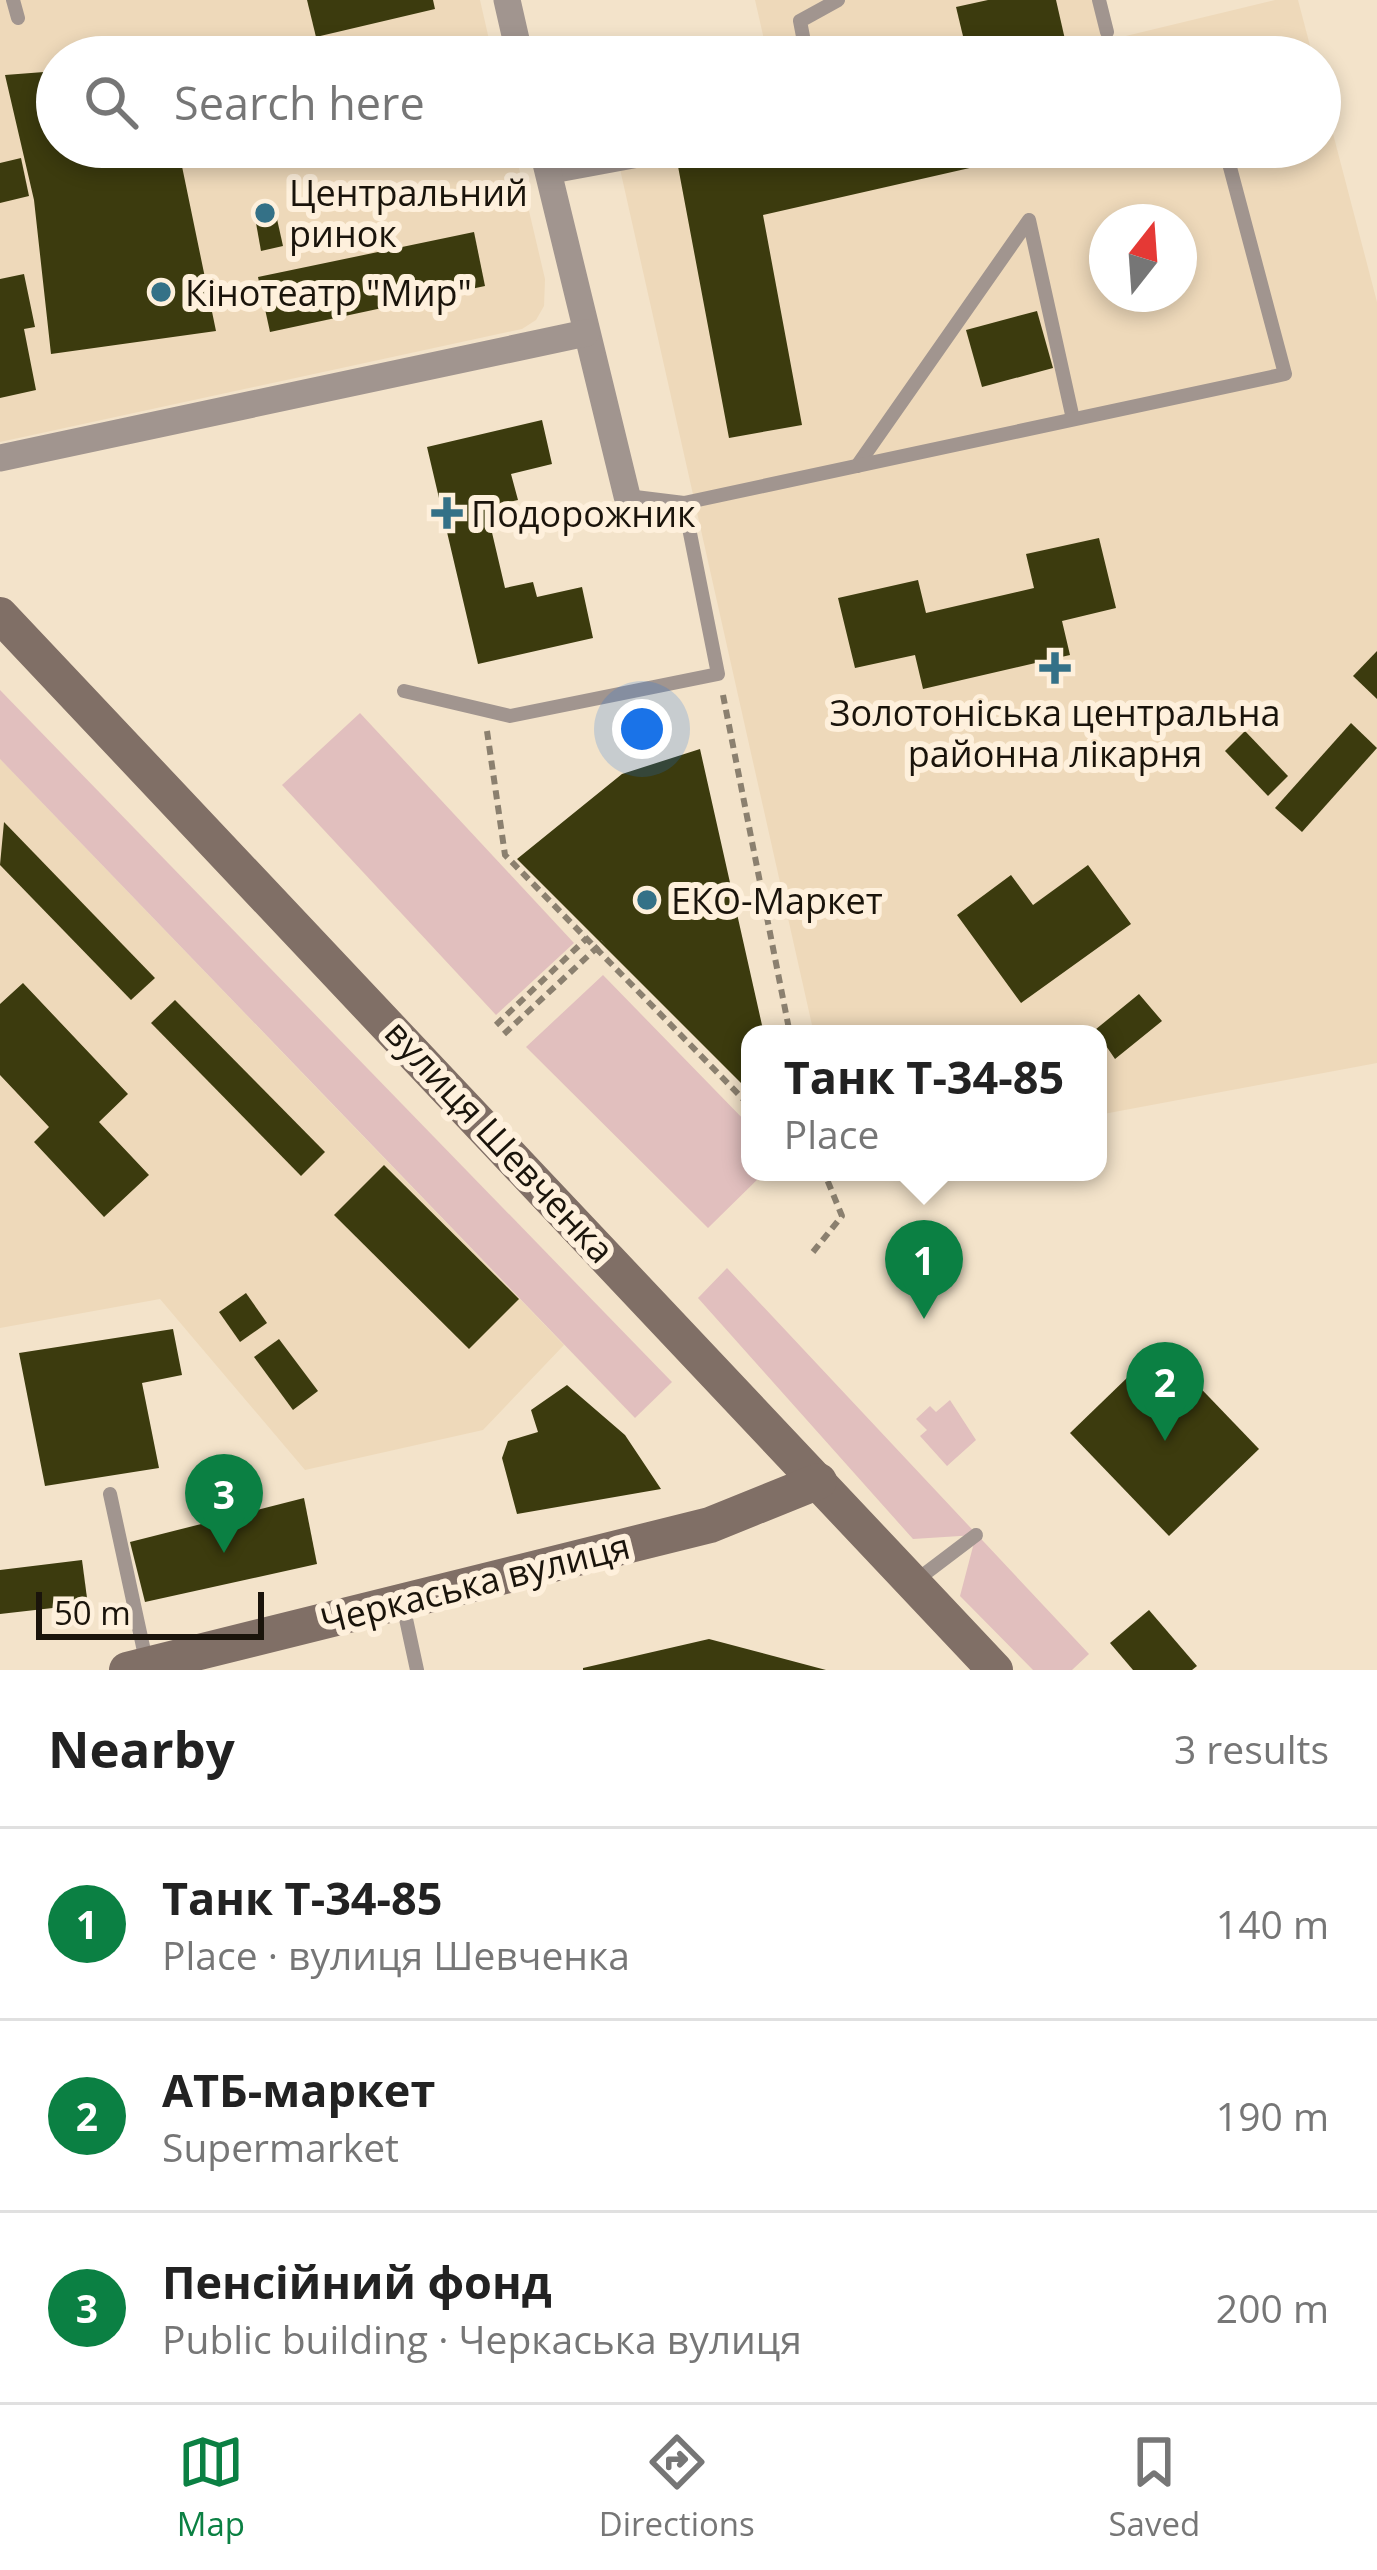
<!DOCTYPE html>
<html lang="en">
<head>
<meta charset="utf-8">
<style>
  :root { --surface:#fff; --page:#f6f6f6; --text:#222; --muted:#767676; --line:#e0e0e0; --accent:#0b8043 }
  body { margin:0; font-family:"Open Sans",sans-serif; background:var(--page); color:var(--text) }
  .compass { position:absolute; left:1089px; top:204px; width:108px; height:108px; border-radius:50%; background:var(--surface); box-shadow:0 6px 18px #0003; rotate:17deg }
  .scale { position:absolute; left:36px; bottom:30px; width:228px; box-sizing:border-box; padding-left:12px; border:6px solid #1a140b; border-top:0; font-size:33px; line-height:42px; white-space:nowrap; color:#1a140b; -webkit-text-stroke:9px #fef0dc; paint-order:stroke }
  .you { position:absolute; left:642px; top:729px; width:42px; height:42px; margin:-30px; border:9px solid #fff; border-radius:50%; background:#1a73e8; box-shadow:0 0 0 18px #1a73e833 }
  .badge { display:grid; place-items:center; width:78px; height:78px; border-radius:50%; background:var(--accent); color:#fff; font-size:39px; font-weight:700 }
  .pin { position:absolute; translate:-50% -99px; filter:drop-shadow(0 3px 6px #0008) }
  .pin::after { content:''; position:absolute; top:63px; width:42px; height:36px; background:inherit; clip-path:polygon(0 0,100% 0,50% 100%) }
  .popup { position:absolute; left:741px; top:1025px; width:366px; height:156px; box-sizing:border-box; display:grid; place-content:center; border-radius:24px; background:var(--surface); filter:drop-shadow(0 3px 9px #0005); font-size:39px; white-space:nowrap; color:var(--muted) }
  .popup b { font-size:45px; color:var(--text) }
  .popup::after { content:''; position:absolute; left:50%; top:100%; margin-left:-24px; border:24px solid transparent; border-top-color:var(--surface) }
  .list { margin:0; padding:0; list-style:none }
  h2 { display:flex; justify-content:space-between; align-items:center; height:156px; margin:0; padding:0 48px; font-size:51px }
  h2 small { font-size:39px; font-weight:400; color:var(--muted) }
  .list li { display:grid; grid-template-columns:78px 1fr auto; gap:36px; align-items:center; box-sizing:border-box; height:192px; padding:0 48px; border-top:3px solid var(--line) }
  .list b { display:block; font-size:45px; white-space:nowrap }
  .list p { margin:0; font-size:39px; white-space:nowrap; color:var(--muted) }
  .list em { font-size:39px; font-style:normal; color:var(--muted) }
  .icon { flex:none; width:66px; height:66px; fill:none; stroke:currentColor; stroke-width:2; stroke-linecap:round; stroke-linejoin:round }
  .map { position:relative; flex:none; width:1377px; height:1670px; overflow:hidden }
  .search { position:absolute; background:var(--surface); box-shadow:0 6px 18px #0003; left:36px; right:36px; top:36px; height:132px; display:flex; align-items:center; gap:30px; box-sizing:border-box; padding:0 42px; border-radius:66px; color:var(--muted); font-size:45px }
  .sheet { height:732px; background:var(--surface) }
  nav { display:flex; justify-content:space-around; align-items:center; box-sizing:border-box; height:168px; border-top:3px solid var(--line); background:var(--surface); font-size:33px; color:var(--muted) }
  nav a { display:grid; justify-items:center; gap:6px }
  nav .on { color:var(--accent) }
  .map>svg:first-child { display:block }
  .built { fill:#eed9ba; fill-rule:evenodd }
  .green { fill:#e1bfbe }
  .building { fill:#3c3b0e }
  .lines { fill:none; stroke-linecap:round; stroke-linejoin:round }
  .path { stroke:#8b806f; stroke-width:6; stroke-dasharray:9 6; stroke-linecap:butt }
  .lane { stroke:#a1958f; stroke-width:14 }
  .street { stroke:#a1958f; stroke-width:27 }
  .secondary { stroke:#806f66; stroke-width:36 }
  .poi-dot { fill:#347187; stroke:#fef0dc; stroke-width:4.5 }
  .labels { text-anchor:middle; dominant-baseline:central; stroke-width:12; stroke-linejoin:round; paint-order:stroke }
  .poi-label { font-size:36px; fill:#1a140b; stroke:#fef0dc; text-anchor:start }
  .street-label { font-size:36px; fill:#1a140b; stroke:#fef0dc }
</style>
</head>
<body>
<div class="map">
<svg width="1377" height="1670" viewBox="0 0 1377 1670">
  <rect width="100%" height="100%" fill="#f3e3ca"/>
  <g class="built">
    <path d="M0,0h480l13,57h-436v90h457l31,132 -1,27 -8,14 -14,9 -522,113z"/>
    <path d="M755,0h340l10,41 170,-41h23l15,57h-545z"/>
    <path d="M1320,84l57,218v761l-279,52v-81h-284l-196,-874 73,-13h629zM1107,222h72v72h-72z"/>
    <path d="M0,759l564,586 -81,85 -178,40 -145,-171 -160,29z"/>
  </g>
  <g class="green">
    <path d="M0,690l672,692 -37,36 -635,-659z"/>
    <path d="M360,713l214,230 -78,72 -214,-230z"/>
    <path d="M603,975l147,151v46h15l-57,56 -182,-181z"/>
    <path d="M727,1268l362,386 -17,16h-39l-73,-74 16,-61 -63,4 -215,-241z"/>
    <path d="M950,1400l26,40 -29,26 -27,-30 7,-6 -11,-11 14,-13 6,6z"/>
  </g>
  <g class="building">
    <path d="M307,0h126l2,9 -119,28z"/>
    <path d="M988,0h68l13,57h-101l-12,-50z"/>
    <path d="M1217,43l4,14h-54v-2z"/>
    <path d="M57,71v76h121l38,184 -165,23 -17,-154 -29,-125z"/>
    <path d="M751,147h302v2l-290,66 39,210 -73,13 -52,-277z"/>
    <path d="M21,158l8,38 -29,7v-40z"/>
    <path d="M277,219l6,27 -22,5 -5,-28z"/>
    <path d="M474,232l11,54 -215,46 -12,-55z"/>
    <path d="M24,274l11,53 -11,2 12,61 -36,8v-119z"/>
    <path d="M1037,311l16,57 -71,19 -16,-57z"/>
    <path d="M542,420l10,44 -41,10 7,26 -32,7 19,81 28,-6 4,15 45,-10 11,51 -115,26 -51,-217z"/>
    <path d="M1099,538l17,70 -54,13 8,34 -147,34 -8,-34 -60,13 -17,-70 80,-18 8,33 108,-25 -8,-34z"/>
    <path d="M1377,651v48l-24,-23z"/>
    <path d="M1351,723l26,25 -75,84 -27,-24z"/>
    <path d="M1245,731l43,45 -20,20 -43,-45z"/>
    <path d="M700,749l64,285h-14v58l-233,-233 105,-85z"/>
    <path d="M4,822l151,156 -24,22 -131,-135z"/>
    <path d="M1088,865l43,59 -110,79 -64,-88 54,-40 22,30z"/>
    <path d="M23,983l105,111 -29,28 50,53 -45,42 -70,-75 15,-15 -49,-52v-71z"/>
    <path d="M1139,994l23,27 -47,38 -17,-25h-8z"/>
    <path d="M175,1000l150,152 -24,24 -150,-153z"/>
    <path d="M384,1165l135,134 -50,50 -135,-134z"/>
    <path d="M246,1293l21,30 -27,19 -21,-30z"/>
    <path d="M173,1329l9,46 -40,8 17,85 -114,18 -26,-133z"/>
    <path d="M279,1339l39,52 -25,19 -39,-53z"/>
    <path d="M1160,1346l99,103 -90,87 -99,-103z"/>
    <path d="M567,1385l58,50 36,54 -144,25 -15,-56 6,-17 30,-9 -7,-22z"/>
    <path d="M304,1498l13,66 -172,38 -15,-60z"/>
    <path d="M82,1560l5,38 -8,7 -79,9v-44z"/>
    <path d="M1149,1610l48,56 -5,4h-59l-23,-27z"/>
    <path d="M709,1639l117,31h-243v-2z"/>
  </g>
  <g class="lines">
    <g class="path">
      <path d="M723,695l67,339"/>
      <path d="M487,731l18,124 245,251"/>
      <path d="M496,1025l91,-87"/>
      <path d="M504,1034l99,-92"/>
      <path d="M813,1252l29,-36 -18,-44"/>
    </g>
    <g class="lane">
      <path d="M13,0l5,18"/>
      <path d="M1099,0l8,32"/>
      <path d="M807,57l-7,-36 38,-21"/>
      <path d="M549,177l162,-30"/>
      <path d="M857,466l172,-246 44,199"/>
      <path d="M627,496l57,7 601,-129 -58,-218"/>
      <path d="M404,691l106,25 208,-42 -34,-171"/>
      <path d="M110,1494l37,171"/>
      <path d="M914,1582l62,-47"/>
      <path d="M403,1605l14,65"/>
    </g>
    <g class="street">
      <path d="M507,0l13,57"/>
      <path d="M542,147l85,349"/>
      <path d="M0,458l586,-125"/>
    </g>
    <g class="secondary">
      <path d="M0,615l995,1055"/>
      <path d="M127,1670l583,-145 109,-44"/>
    </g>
  </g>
  <g class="poi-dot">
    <circle cx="265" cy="213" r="12"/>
    <circle cx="161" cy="292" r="12"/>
    <path d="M441 495h12v12h12v12h-12v12h-12v-12h-12v-12h12z"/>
    <path d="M1049 650h12v12h12v12h-12v12h-12v-12h-12v-12h12z"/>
    <circle cx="647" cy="900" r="12"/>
  </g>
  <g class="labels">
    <g class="poi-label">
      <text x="289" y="192">Центральний<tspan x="289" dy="41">ринок</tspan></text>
      <text x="185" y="292">Кінотеатр "Мир"</text>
      <text x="471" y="513">Подорожник</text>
      <text x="1055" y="712" text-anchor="middle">Золотоніська центральна<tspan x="1055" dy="41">районна лікарня</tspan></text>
      <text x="671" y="900">ЕКО-Маркет</text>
    </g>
    <g class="street-label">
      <text transform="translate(500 1141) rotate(47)">вулиця Шевченка</text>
      <text transform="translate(475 1583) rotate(-14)">Черкаська вулиця</text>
    </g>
  </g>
</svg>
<svg class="compass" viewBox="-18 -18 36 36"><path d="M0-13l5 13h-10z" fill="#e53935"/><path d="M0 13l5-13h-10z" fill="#767676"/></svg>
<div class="scale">50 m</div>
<div class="you"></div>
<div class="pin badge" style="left:924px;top:1319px">1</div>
<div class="popup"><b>Танк Т-34-85</b>Place</div>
<div class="pin badge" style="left:1165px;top:1441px">2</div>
<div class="pin badge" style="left:224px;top:1553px">3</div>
<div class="search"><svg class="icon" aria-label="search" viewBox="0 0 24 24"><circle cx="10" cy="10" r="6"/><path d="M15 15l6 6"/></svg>Search here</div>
</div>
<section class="sheet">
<h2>Nearby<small>3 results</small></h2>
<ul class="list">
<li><span class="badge">1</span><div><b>Танк Т-34-85</b><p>Place · вулиця Шевченка</p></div><em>140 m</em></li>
<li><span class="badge">2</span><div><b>АТБ-маркет</b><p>Supermarket</p></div><em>190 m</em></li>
<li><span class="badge">3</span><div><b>Пенсійний фонд</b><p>Public building · Черкаська вулиця</p></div><em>200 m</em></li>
</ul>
</section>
<nav>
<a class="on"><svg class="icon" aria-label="map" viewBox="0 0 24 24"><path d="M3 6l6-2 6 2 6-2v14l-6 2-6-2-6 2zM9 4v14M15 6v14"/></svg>Map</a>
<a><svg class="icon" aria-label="directions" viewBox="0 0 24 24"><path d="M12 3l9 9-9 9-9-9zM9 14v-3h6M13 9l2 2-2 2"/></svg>Directions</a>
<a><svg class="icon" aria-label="saved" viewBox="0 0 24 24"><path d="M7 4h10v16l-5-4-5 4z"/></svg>Saved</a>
</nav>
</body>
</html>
